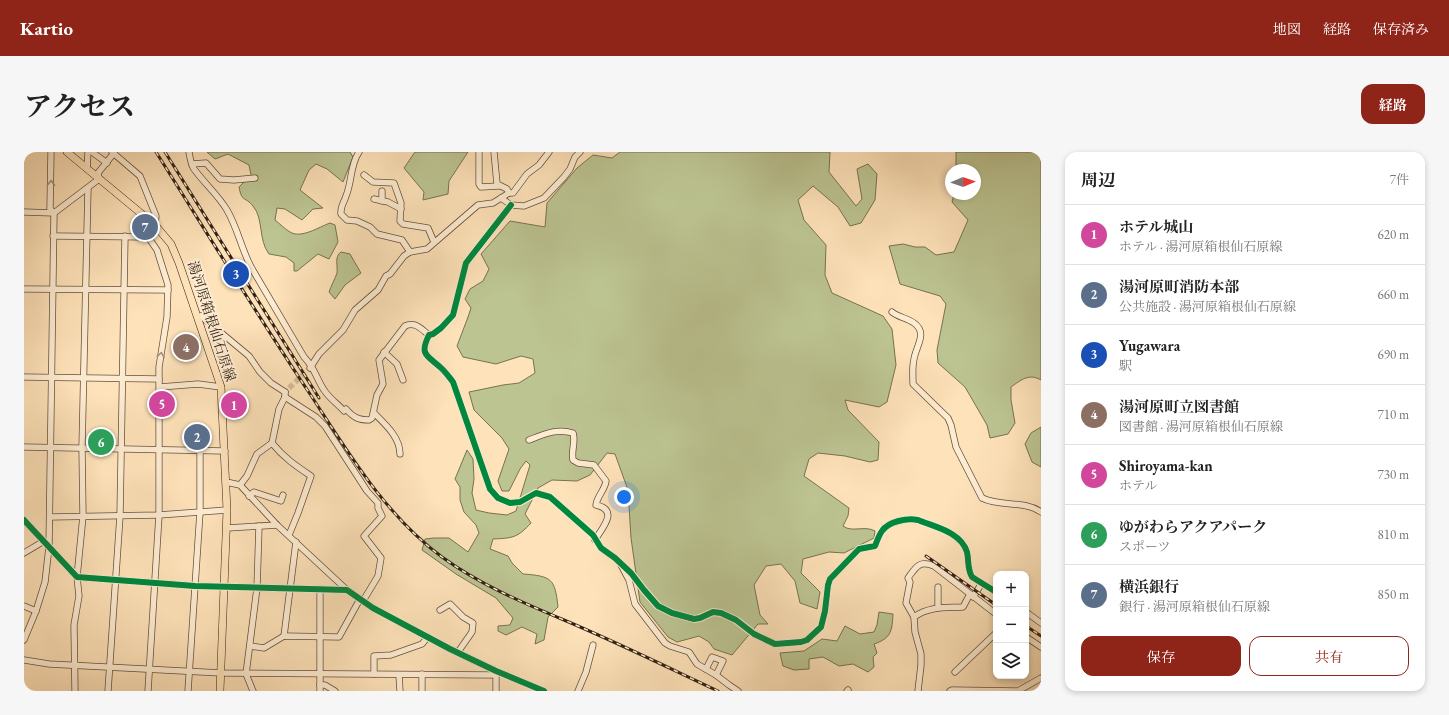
<!DOCTYPE html>
<html lang="ja">
<head>
<meta charset="utf-8">
<style>
  :root { --surface:#fff; --page:#f6f6f6; --text:#222; --muted:#767676; --line:#e0e0e0; --accent:#8f2418 }
  body { margin:0; font-family:"EB Garamond","Noto Serif JP",serif; background:var(--page); color:var(--text) }
  .controls { position:absolute; right:12px; bottom:12px; display:grid; overflow:hidden; border-radius:8px; box-shadow:0 2px 6px #0003 }
  .controls button { width:36px; height:36px; display:grid; place-items:center; padding:0; border:0; border-bottom:1px solid var(--line); background:var(--surface); color:var(--text); font:20px sans-serif }
  .compass { position:absolute; left:921px; top:12px; width:36px; height:36px; border-radius:50%; background:var(--surface); box-shadow:0 2px 6px #0003; rotate:88deg }
  .you { position:absolute; left:600px; top:345px; width:14px; height:14px; margin:-10px; border:3px solid #fff; border-radius:50%; background:#1a73e8; box-shadow:0 0 0 6px #1a73e833 }
  .badge { display:grid; place-items:center; width:26px; height:26px; border-radius:50%; background:var(--accent); color:#fff; font-size:13px; font-weight:700 }
  .pin { position:absolute; translate:-50% -50%; border:2px solid #fff; box-shadow:0 1px 4px #0006 }
  .list { margin:0; padding:0; list-style:none }
  h2 { display:flex; justify-content:space-between; align-items:center; height:52px; margin:0; padding:0 16px; font-size:17px }
  h2 small { font-size:13px; font-weight:400; color:var(--muted) }
  .list li { display:grid; grid-template-columns:26px 1fr auto; gap:12px; align-items:center; box-sizing:border-box; height:60px; padding:0 16px; border-top:1px solid var(--line) }
  .list b { display:block; font-size:15px; white-space:nowrap }
  .list p { margin:0; font-size:13px; white-space:nowrap; color:var(--muted) }
  .list em { font-size:13px; font-style:normal; color:var(--muted) }
  .actions { display:flex; gap:8px; padding:12px 16px }
  .actions a { flex:1; padding:9px 0; border:1px solid var(--accent); border-radius:12px; text-align:center; font-size:14px; color:var(--accent) }
  .actions .main { background:var(--accent); color:#fff }
  .icon { flex:none; width:22px; height:22px; fill:none; stroke:currentColor; stroke-width:2; stroke-linecap:round; stroke-linejoin:round }
  .map { position:relative; flex:none; width:1017px; height:539px; overflow:hidden; border-radius:12px }
  header { display:flex; align-items:center; gap:24px; box-sizing:border-box; height:56px; padding:0 20px; background:var(--accent); color:#fff }
  header strong { font-size:19px }
  nav { display:flex; gap:22px; margin-inline-start:auto; font-size:14px }
  .intro { display:flex; align-items:center; justify-content:space-between; box-sizing:border-box; height:96px; padding:0 24px }
  h1 { margin:0; font-size:28px }
  .button { padding:10px 18px; border-radius:12px; background:var(--accent); color:#fff; font-size:14px; font-weight:700 }
  main { display:flex; gap:24px; padding:0 24px }
  aside { flex:1; background:var(--surface); border-radius:12px; box-shadow:0 2px 6px #0003 }
  .map>svg:first-child { display:block }
  .green { fill:#bcc492; stroke:#777252 }
  .lines { fill:none; stroke-linecap:round; stroke-linejoin:round }
  .minor-tunnel { stroke:#d5bb98; stroke-width:5.5; stroke-dasharray:5.5 3; stroke-linecap:butt }
  .minor-casing { stroke:#65513c; stroke-width:7 }
  .major-casing { stroke:#322113; stroke-width:8 }
  .minor { stroke:#feecd2; stroke-width:5.5 }
  .major { stroke:#fee2b9; stroke-width:7 }
  .rail-casing { stroke:#322113; stroke-width:3 }
  .rail { stroke:#feecd2; stroke-width:1.5; stroke-dasharray:4.5; stroke-linecap:butt }
  .cycleway-casing { stroke:#feecd2; stroke-width:8 }
  .cycleway { stroke:#00873e; stroke-width:6 }
  .oneway { stroke:#a2917c }
  .labels { text-anchor:middle; dominant-baseline:central; stroke-width:4; stroke-linejoin:round; paint-order:stroke }
  .street-label { font-size:14px; fill:#322113; stroke:#feecd2 }
</style>
</head>
<body>
<header>
<strong>Kartio</strong>
<nav><a>地図</a><a>経路</a><a>保存済み</a></nav>
</header>
<div class="intro"><h1>アクセス</h1><a class="button">経路</a></div>
<main>
<div class="map">
<svg width="1017" height="539" viewBox="0 0 1017 539">
  <rect width="100%" height="100%" fill="#fee2b9"/>
  <filter id="stains"><feTurbulence type="fractalNoise" baseFrequency=".005" numOctaves="4"/><feColorMatrix values="0 0 0 0 .2 0 0 0 0 .09 0 0 0 0 .02 0 0 0 .5 -.17"/></filter>
  <radialGradient id="worn" r=".72"><stop offset=".6" stop-color="#630" stop-opacity="0"/><stop offset="1" stop-color="#630" stop-opacity=".3"/></radialGradient>
  <g class="green">
    <path d="M183,0h143l3,5 -10,25 -16,-13 -11,-5 -7,6 -9,20 23,18 -10,1 -11,11 -17,-11 -8,-1 -2,12c5,4 10,9 15,12 11,7 29,-5 40,-9l5,2 3,17 -9,17 -11,-5 -21,17h-3v-8l-8,-6 -17,-3c-11,-14 -5,-35 -16,-48 -8,-10 -11,-3 -14,-19l12,-12 -2,-10 -21,-11 -13,5z"/>
    <path d="M391,0h53l-19,29 -1,13 -25,6 1,-8 -20,-24z"/>
    <path d="M596,0h210l-1,20 27,34 6,-7 -5,-30 11,-5 9,10 -2,26 -14,23 -11,3 -12,-19 -25,-21 -15,14 6,20 22,25 -1,30 7,18 51,23 9,13 4,36 -9,37 -8,5 -34,-7 3,10 31,32 -1,18 -8,2 -25,-6 -27,-3 -9,6 -5,17 45,32 -1,8 -5,10c9,7 21,-1 32,5l-1,7 -30,15 -15,-1 -26,7 -2,14 19,19 -3,17 -17,-6 -5,-22 -14,-17 -15,2 -12,19 6,30 8,9h-10l-26,31 -18,-6 -5,-7 -10,-6 -22,6 -9,-5 -28,-35 -9,-64 -3,-48 -13,-36 -8,-1 -17,22 -13,6 -25,-1 -14,8 -13,26 6,9c-14,15 -18,15 -38,16l-3,10 18,7 4,7 11,11c29,2 32,5 35,33l-10,10 -4,23 -9,4 2,-10 -15,-7 -16,8 -8,-4v-5l12,-1 3,-7 -17,-20 -40,-24 -34,-24 3,-11 9,-1h15l19,14 11,-19 -3,-8 -12,-13 -4,-12v-13l-5,-8 12,-29 6,9 1,20 -2,14 4,17 13,3 18,2 9,-4 14,-46 -4,-4 -6,8 -11,22h-7l-4,-10 11,-32 -7,-11 -28,-28 -5,-18 34,-7 16,-2 16,-10 -2,-14 -12,-3 -25,8 -33,-7 -6,-11 11,-29 3,-9 -6,-9 5,-10 13,-8 6,-12 -8,-15 29,-33 35,6 2,-24 30,-35 16,-13 19,3z"/>
    <path d="M932,0h85v228c-12,-7 -20,0 -30,7v13l4,23 -7,11 -18,4 -3,-13 -22,-38 -27,-24 -1,-13 9,-46 -6,-8 -40,-12 -11,-38 14,-2 12,3h10l11,8 18,-3 14,-32 -16,-18 2,-8h21v-24h-19z"/>
    <path d="M317,100l9,2 11,19 -16,12 -10,14 -6,-7c2,-6 6,-13 8,-19 1,-8 -3,-16 4,-21z"/>
    <path d="M1017,275v40l-9,-5 -7,-18 6,-11z"/>
    <path d="M855,460l14,2c-1,16 -1,24 -19,30l3,9 -4,4 1,10 -6,5 -15,-8 -14,2 -16,-9 -14,2v10l-15,1 -11,-4 -3,-13 24,-2 18,-12 15,2 8,-15 15,8 14,-2 3,-7z"/>
  </g>
  <g class="lines">
    <path class="minor-tunnel" d="M265,236l21,-20"/>
    <defs>
      <g id="minor">
        <path d="M68,0l15,11"/>
        <path d="M88,0l28,24 16,40 -1,9 -6,7 -1,5"/>
        <path d="M165,0c1,6 2,13 5,17 11,15 24,26 33,41 11,19 14,38 24,57l53,90c11,11 12,21 20,33 5,8 14,14 20,21l2,-2c7,8 12,11 23,11l3,-2 5,-23 6,-11 -4,-24 26,-34c10,-5 16,3 24,9"/>
        <path d="M335,0c-9,13 -7,30 -13,44 -2,7 -6,10 -5,18l6,6 10,1 13,6 7,7 25,6 8,12"/>
        <path d="M470,0l3,32 10,5 2,4"/>
        <path d="M455,1v31l2,3 18,-1"/>
        <path d="M168,12l14,-1 14,16 14,1 21,-2"/>
        <path d="M63,17l1,-17"/>
        <path d="M340,23l9,7 21,1 7,20 -1,18 3,3 25,4 6,14"/>
        <path d="M477,46l10,7 13,1 20,-8 20,-21 6,-8 5,-12 5,-5"/>
        <path d="M350,47l14,3 13,7"/>
        <path d="M358,49v-10"/>
        <path d="M487,53l-45,58 -13,52 -12,13 -8,6 -4,1c-10,20 -2,20 11,32 5,4 9,10 13,15l37,107 8,9 12,5 10,-1 16,-9 14,4 43,38 8,13 14,10 16,15 13,17 14,16 14,7 22,6 6,-1 13,-6 8,1 15,7 18,14 21,10 26,-2 6,-2 14,-13 4,-16 3,-26 2,-6 29,-30 16,-3c2,-5 4,-11 7,-15 7,-10 25,-13 36,-11 17,7 43,12 49,32 2,8 0,17 5,25l24,15"/>
        <path d="M0,60l30,1 45,-34 -1,-6 16,-20"/>
        <path d="M29,84l95,1 9,13 11,35 -1,32 -8,50v148l-11,176"/>
        <path d="M0,137l144,1"/>
        <path d="M868,160c6,5 15,6 22,11 14,10 2,23 0,36 -2,8 -1,17 -1,25l35,34 3,7 5,22 26,51c18,9 42,2 59,14"/>
        <path d="M177,164l48,40 11,16 11,11 14,9"/>
        <path d="M360,200l13,12 6,16"/>
        <path d="M286,216l9,-14 24,-24 12,-20 23,-20 8,-14 4,-2 14,-18 6,-4 17,-3 51,-44 15,-2 16,-10h4l14,-19 12,-9 10,-13"/>
        <path d="M0,225l135,2"/>
        <path d="M136,235l38,-3 23,3"/>
        <path d="M261,240v5l-6,12 -7,34c11,14 24,23 39,33l-13,37 -9,22"/>
        <path d="M261,245l31,20 9,9 42,65 11,12v5l4,8 -18,20 17,22 -3,18 -15,25"/>
        <path d="M350,261c11,11 26,24 26,41"/>
        <path d="M505,288c15,-6 28,-12 44,-7 3,8 -2,17 0,27l5,3 16,2 12,16c-1,9 -9,15 -10,24 23,5 7,22 -1,35"/>
        <path d="M0,295l201,4"/>
        <path d="M202,330l14,3 37,40 70,65"/>
        <path d="M216,333l7,-9 10,-22 15,-11"/>
        <path d="M225,344l5,-4 27,9 2,-6"/>
        <path d="M26,365l109,-2 68,-5"/>
        <path d="M0,368l53,57 118,9 152,4 26,18 77,41 46,22 48,20"/>
        <path d="M203,376l50,-3"/>
        <path d="M0,401l20,-12"/>
        <path d="M597,413l8,15 6,24 30,39 5,3 19,6 8,12 19,11 13,10 9,6"/>
        <path d="M296,437v102"/>
        <path d="M949,445l9,-14"/>
        <path d="M0,454l12,5"/>
        <path d="M914,456v-21"/>
        <path d="M416,458l10,-6 13,13 10,6 -1,9 -14,20"/>
        <path d="M1002,460l15,11"/>
        <path d="M890,465c15,-11 32,-9 49,-10l7,-13"/>
        <path d="M260,484l12,-94"/>
        <path d="M1002,485l15,10"/>
        <path d="M0,488l12,-29 9,-29 4,-35 5,-334 -4,-4 1,-57"/>
        <path d="M226,494l14,2 20,-12 55,1 21,-38"/>
        <path d="M0,508l25,4 172,9 274,2"/>
        <path d="M682,517l6,-12 11,4 -7,14"/>
        <path d="M931,520l41,-39"/>
        <path d="M350,522v-18l17,-1 31,-11 6,-7"/>
        <path d="M398,522v17"/>
        <path d="M375,523l1,16"/>
        <path d="M296,533h5l10,6"/>
        <path d="M51,539l-1,-66 5,-29 -2,-19 6,-61 -1,-68 6,-260"/>
        <path d="M84,539l12,-175 5,-280"/>
        <path d="M164,539l12,-179v-61"/>
        <path d="M229,539l-7,-17 11,-86 2,-62"/>
        <path d="M472,539v-18"/>
        <path d="M554,539l8,-19 7,-27"/>
        <path d="M823,539l1,-1"/>
        <path d="M894,539l3,-26v-11l-6,-22 -1,-15 -8,-14 4,-21 -2,-4c8,-11 11,-18 26,-12l62,48"/>
        <path d="M926,539l2,-1 66,1 23,-13"/>
      </g>
      <path id="major" d="M43,0l88,73 16,19 8,19 42,124 6,123 -7,181"/>
    </defs>
    <use href="#minor" class="minor-casing"/>
    <use href="#major" class="major-casing"/>
    <use href="#minor" class="minor"/>
    <use href="#major" class="major"/>
    <defs>
      <g id="rail">
        <path d="M132,0c51,81 101,163 154,242 38,58 75,121 132,163 37,27 79,45 122,63 52,22 103,47 154,71"/>
        <path d="M141,0l154,246"/>
        <path d="M902,404l70,49"/>
        <path d="M1002,474l15,10"/>
      </g>
    </defs>
    <use href="#rail" class="rail-casing"/>
    <use href="#rail" class="rail"/>
    <defs>
      <g id="cycleway">
        <path d="M487,53l-45,58 -13,52 -12,13 -8,6 -4,1c-10,20 -2,20 11,32 5,4 9,10 13,15l37,107 8,9 12,5 10,-1 16,-9 14,4 43,38 8,13 14,10 16,15 13,17 14,16 14,7 22,6 6,-1 13,-6 8,1 15,7 18,14 21,10 26,-2 6,-2 14,-13 4,-16 3,-26 2,-6 29,-30 16,-3c2,-5 4,-11 7,-15 7,-10 25,-13 36,-11 17,7 43,12 49,32 2,8 0,17 5,25l24,15"/>
        <path d="M0,368l53,57 118,9 152,4 26,18 77,41 46,22 48,20"/>
      </g>
    </defs>
    <use href="#cycleway" class="cycleway-casing"/>
    <use href="#cycleway" class="cycleway"/>
  </g>
  <defs><path id="oneway-chevron" d="M-2-3.5L2.5 0L-2 3.5" fill="none" stroke-width="1.6" stroke-linecap="round" stroke-linejoin="round"/></defs>
  <g class="oneway">
    <use href="#oneway-chevron" transform="translate(27 31) rotate(-89)"/>
    <use href="#oneway-chevron" transform="translate(137 203) rotate(-81)"/>
  </g>
  <g class="labels">
    <g class="street-label">
      <text transform="translate(188 169) rotate(72)">湯河原箱根仙石原線</text>
    </g>
  </g>
  <rect width="100%" height="100%" filter="url(#stains)"/>
  <rect width="100%" height="100%" fill="url(#worn)"/>
</svg>
<div class="controls">
<button>+</button>
<button>−</button>
<button><svg class="icon" aria-label="layers" viewBox="0 0 24 24"><path d="M12 4l9 5-9 5-9-5zM3 14l9 5 9-5"/></svg></button>
</div>
<svg class="compass" viewBox="-18 -18 36 36"><path d="M0-13l5 13h-10z" fill="#e53935"/><path d="M0 13l5-13h-10z" fill="#767676"/></svg>
<div class="you"></div>
<div class="pin badge" style="left:210px;top:253px;background:#d1479c">1</div>
<div class="pin badge" style="left:173px;top:285px;background:#5c6f8a">2</div>
<div class="pin badge" style="left:212px;top:122px;background:#1a4fb4">3</div>
<div class="pin badge" style="left:162px;top:195px;background:#8d6e63">4</div>
<div class="pin badge" style="left:138px;top:252px;background:#d1479c">5</div>
<div class="pin badge" style="left:77px;top:290px;background:#2e9e5b">6</div>
<div class="pin badge" style="left:121px;top:75px;background:#5c6f8a">7</div>
</div>
<aside>
<h2>周辺<small>7件</small></h2>
<ul class="list">
<li><span class="badge" style="background:#d1479c">1</span><div><b>ホテル城山</b><p>ホテル · 湯河原箱根仙石原線</p></div><em>620 m</em></li>
<li><span class="badge" style="background:#5c6f8a">2</span><div><b>湯河原町消防本部</b><p>公共施設 · 湯河原箱根仙石原線</p></div><em>660 m</em></li>
<li><span class="badge" style="background:#1a4fb4">3</span><div><b>Yugawara</b><p>駅</p></div><em>690 m</em></li>
<li><span class="badge" style="background:#8d6e63">4</span><div><b>湯河原町立図書館</b><p>図書館 · 湯河原箱根仙石原線</p></div><em>710 m</em></li>
<li><span class="badge" style="background:#d1479c">5</span><div><b>Shiroyama-kan</b><p>ホテル</p></div><em>730 m</em></li>
<li><span class="badge" style="background:#2e9e5b">6</span><div><b>ゆがわらアクアパーク</b><p>スポーツ</p></div><em>810 m</em></li>
<li><span class="badge" style="background:#5c6f8a">7</span><div><b>横浜銀行</b><p>銀行 · 湯河原箱根仙石原線</p></div><em>850 m</em></li>
</ul>
<div class="actions"><a class="main">保存</a><a>共有</a></div>
</aside>
</main>
</body>
</html>
